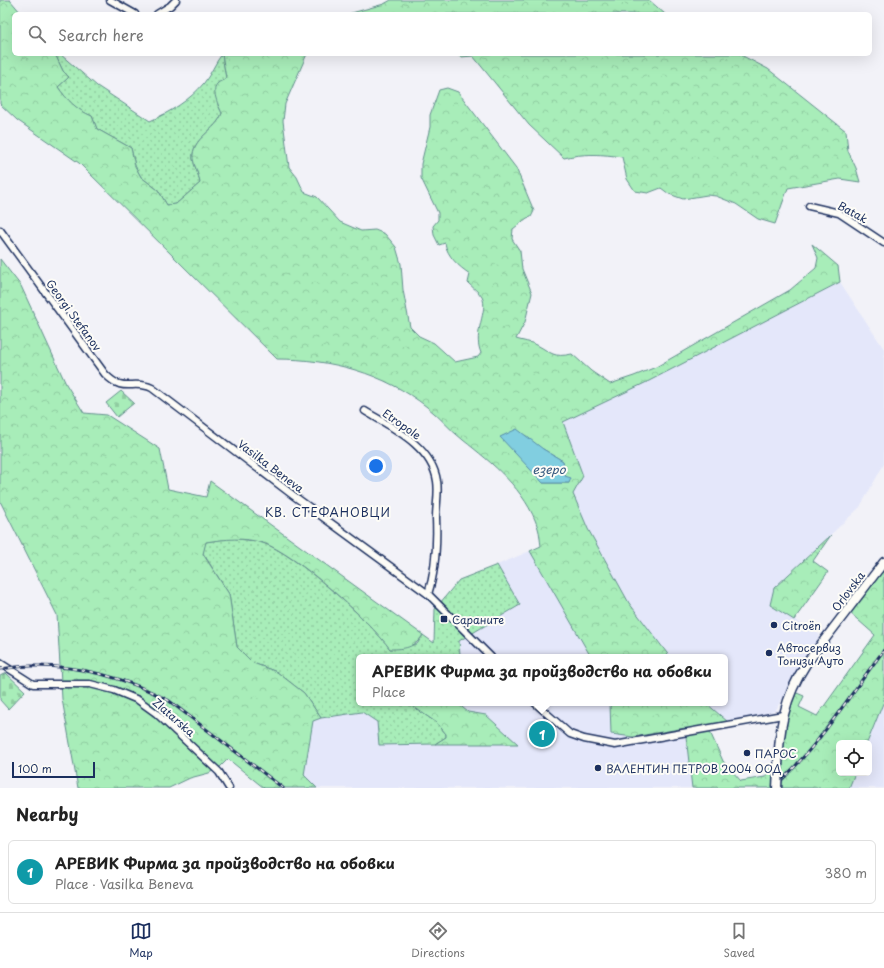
<!DOCTYPE html>
<html lang="en">
<head>
<meta charset="utf-8">
<style>
  :root { --surface:#fff; --page:#f2f2f2; --text:#222; --muted:#767676; --line:#e0e0e0; --accent:#1b2f5e }
  body { margin:0; font-family:"Playpen Sans",sans-serif; background:var(--page); color:var(--text) }
  .controls { position:absolute; right:12px; bottom:12px; display:grid; overflow:hidden; border-radius:6px; box-shadow:0 4px 16px #0002 }
  .controls button { width:36px; height:36px; display:grid; place-items:center; padding:0; border:0; border-bottom:1px solid var(--line); background:var(--surface); color:var(--text); font:20px sans-serif }
  .scale { position:absolute; left:12px; bottom:10px; width:83px; box-sizing:border-box; padding-left:4px; border:2px solid #1b2f5e; border-top:0; font-size:11px; line-height:14px; white-space:nowrap; color:#1b2f5e; -webkit-text-stroke:3px #fdfcf7; paint-order:stroke }
  .you { position:absolute; left:376px; top:466px; width:14px; height:14px; margin:-10px; border:3px solid #fff; border-radius:50%; background:#1a73e8; box-shadow:0 0 0 6px #1a73e833 }
  .badge { display:grid; place-items:center; width:26px; height:26px; border-radius:50%; background:var(--accent); color:#fff; font-size:13px; font-weight:700 }
  .pin { position:absolute; translate:-50% -50%; border:2px solid #fff; box-shadow:0 1px 4px #0006 }
  .popup { position:absolute; left:356px; top:654px; width:372px; height:52px; box-sizing:border-box; display:grid; place-content:center; border-radius:6px; background:var(--surface); filter:drop-shadow(0 1px 3px #0005); font-size:13px; white-space:nowrap; color:var(--muted) }
  .popup b { font-size:15px; color:var(--text) }
  .popup::after { content:''; position:absolute; left:50%; top:100%; margin-left:-8px; border:8px solid transparent; border-top-color:var(--surface) }
  .list { margin:0; padding:0; list-style:none }
  h2 { display:flex; justify-content:space-between; align-items:center; height:52px; margin:0; padding:0 16px; font-size:17px }
  h2 small { font-size:13px; font-weight:400; color:var(--muted) }
  .list li { display:grid; grid-template-columns:26px 1fr auto; gap:12px; align-items:center; box-sizing:border-box; height:64px; margin:0 8px 8px; padding:0 8px; border:1px solid var(--line); border-radius:6px }
  .list b { display:block; font-size:15px; white-space:nowrap }
  .list p { margin:0; font-size:13px; white-space:nowrap; color:var(--muted) }
  .list em { font-size:13px; font-style:normal; color:var(--muted) }
  .icon { flex:none; width:22px; height:22px; fill:none; stroke:currentColor; stroke-width:2; stroke-linecap:round; stroke-linejoin:round }
  .map { position:relative; flex:none; width:884px; height:788px; overflow:hidden }
  .search { position:absolute; background:var(--surface); box-shadow:0 4px 16px #0002; left:12px; right:12px; top:12px; height:44px; display:flex; align-items:center; gap:10px; box-sizing:border-box; padding:0 14px; border-radius:6px; color:var(--muted); font-size:15px }
  .sheet { height:124px; background:var(--surface) }
  nav { display:flex; justify-content:space-around; align-items:center; box-sizing:border-box; height:56px; border-top:1px solid var(--line); background:var(--surface); font-size:11px; color:var(--muted) }
  nav a { display:grid; justify-items:center; gap:2px }
  nav .on { color:var(--accent) }
  .map>svg:first-child { display:block }
  .built { fill:#e4e7fa }
  .grass { fill:url(#grass-dots); stroke:#628e8c }
  .forest { fill:url(#forest-crowns); stroke:#628e8c; fill-rule:evenodd }
  .cemetery { fill:url(#cemetery-stones); stroke:#628e8c }
  .water { fill:#81cee0; stroke:#588eac }
  .lines { fill:none; stroke-linecap:round; stroke-linejoin:round }
  .minor-casing { stroke:#1b2f5e; stroke-width:9 }
  .major-casing { stroke:#1b2f5e; stroke-width:11 }
  .minor { stroke:#fdfcf7; stroke-width:6 }
  .major { stroke:#fdfcf7; stroke-width:8 }
  .rail-casing { stroke:#1b2f5e; stroke-width:3 }
  .rail { stroke:#fdfcf7; stroke-width:1.5; stroke-dasharray:4.5; stroke-linecap:butt }
  .major-bridge-casing { stroke:#1b2f5e; stroke-width:11; stroke-linecap:butt }
  .major-bridge { stroke:#fdfcf7; stroke-width:8 }
  .poi-dot { fill:#1b2f5e; stroke:#fdfcf7; stroke-width:1.5 }
  .labels { text-anchor:middle; dominant-baseline:central; stroke-width:4; stroke-linejoin:round; paint-order:stroke }
  .street-label { font-size:11px; fill:#1b2f5e; stroke:#fdfcf7 }
  .poi-label { font-size:11px; fill:#1b2f5e; stroke:#fdfcf7; text-anchor:start }
  .water-label { font-size:12px; font-style:italic; fill:#34577e; stroke:#fdfcf7 }
  .neighbourhood-label { font-size:12px; letter-spacing:1px; fill:#1b2f5e; stroke:#fdfcf7 }
</style>
</head>
<body>
<div class="map">
<svg width="884" height="788" viewBox="0 0 884 788">
  <defs>
    <pattern id="grass-dots" width="8" height="8" patternUnits="userSpaceOnUse"><rect width="8" height="8" fill="#a8edb9"/><path d="M2 2h.1M6 6h.1" fill="none" stroke="#90cca1" stroke-width="1.8" stroke-linecap="round"/></pattern>
    <pattern id="forest-crowns" width="20" height="18" patternUnits="userSpaceOnUse"><rect width="20" height="18" fill="#a8edb9"/><path d="M2 6a3 3 0 1 1 6 0M12 15a3 3 0 1 1 6 0" fill="none" stroke="#90cca1"/></pattern>
    <pattern id="cemetery-stones" width="16" height="16" patternUnits="userSpaceOnUse"><rect width="16" height="16" fill="#a8edb9"/><path d="M2 7V4a2 2 0 0 1 4 0v3zM10 15v-3a2 2 0 0 1 4 0v3z" fill="#90cca1"/></pattern>
  </defs>
  <rect width="100%" height="100%" fill="#f2f2f8"/>
  <filter id="ink" filterUnits="userSpaceOnUse"><feTurbulence type="fractalNoise" baseFrequency=".025" numOctaves="2"/><feDisplacementMap in="SourceGraphic" scale="8" xChannelSelector="R" yChannelSelector="G"/><feConvolveMatrix kernelMatrix="1 2 1 2 8 2 1 2 1" color-interpolation-filters="sRGB"/></filter>
  <g filter="url(#ink)">
    <g class="built">
      <path d="M840,282l44,67v115l-24,43 -86,81 -4,17 50,30 -45,76 -47,11 -22,-19h19v-46h-55l-41,-54 -41,-74 -16,-35 11,-18 -20,-54 86,-41z"/>
      <path d="M530,551l61,106h-131l-1,-16 61,-36 -23,-40z"/>
      <path d="M884,701v87h-36l6,-15h15v-30h-2z"/>
      <path d="M457,703h153l1,31 22,3 52,-9 7,60h-375l-13,-13 9,-54 8,-3 41,-6 15,10 3,23 65,-1 41,-29 -18,-3z"/>
    </g>
    <g class="grass">
      <path d="M55,54h5l37,32 53,35c20,-9 39,-20 54,-38 7,-9 11,-20 18,-29l4,24 -9,6 1,21 4,8c-5,18 -31,24 -29,46 1,7 6,15 7,24l-24,21 -9,1 -9,-15 -17,-13 -6,-11 -4,-18 -34,-19 -5,-13c-16,-6 -25,-16 -34,-29l11,-10 -6,-6z"/>
      <path d="M232,538c10,2 21,2 31,5 31,10 108,79 127,106l27,-5 6,-9 11,8 1,-34 24,-29 38,-15 23,40 -61,36 1,14 -1,2h-100v46h49l29,20 9,11v3l-11,7 -56,1 -2,-23 -15,-10 -41,6 -17,-25 -27,-21 -24,-9 -16,-16 -8,-53 -26,-41 2,-11z"/>
    </g>
    <g class="forest">
      <path d="M0,0h10l11,13 -7,1v40h41l8,17 6,6 -11,10c9,13 19,23 34,29l5,13 34,19 4,18 6,11 17,13 9,15 9,-1 24,-21c-1,-9 -6,-17 -7,-24 -2,-22 24,-28 29,-46 -3,-6 -12,-24 -4,-30 2,-2 5,-2 8,-5l-4,-24h85l-22,50 -2,17 6,46 8,10 7,15 13,5 23,25 21,9 14,-1 10,4 11,13 5,17 2,26 7,37 9,9 15,7 21,19 23,-5 3,-4c-9,-21 8,-42 1,-56 -3,-5 -10,-10 -14,-14l2,-9c-11,-7 -23,-18 -25,-31l-6,2 -5,-10 -1,-9 5,-6v-7l-17,-35v-14l9,-37v-12l9,-25 8,-2 11,4 58,76 18,43 -3,6 -4,1 -14,11 -1,10 8,12 2,18 10,24 -7,29 -9,17c6,2 15,3 21,6 15,8 16,13 35,9l19,17 19,13 24,-8 22,-9 134,-77 26,-22 2,-10 -6,-14 26,22 2,16 -191,99 -86,41 20,54 -10,18 15,35 41,74 41,54h-79l-61,-106 11,-5c-1,-5 -1,-12 -3,-18 -12,-38 -46,-65 -75,-88 -13,-10 -23,-23 -36,-33 -43,-34 -96,-48 -150,-48l-198,-196 -62,-43 -17,-16zM543,449l20,12 2,15 4,7h-26z"/>
      <path d="M391,0h258l16,14h-317l36,-10z"/>
      <path d="M455,54h284l29,15 78,62 2,20 8,17 4,14 -20,-3 -52,9 -13,36 -17,-5 -22,-15 -20,-8 -9,-1 -24,4 -14,-5 -8,-6 -13,5 -13,-2 -8,-12 -5,-22c-19,-3 -39,-4 -58,1l-35,-33 -56,-69 -12,1z"/>
      <path d="M0,259l21,27 45,98 18,29 23,2 53,34 8,40 38,8 4,-16 213,154c-9,13 -18,14 -33,14 -20,-28 -95,-96 -127,-106 -19,-6 -38,-4 -57,-1l-3,12 26,40 8,53 16,16 24,9 27,21 17,25 -8,3 -9,54 13,13h-53l-36,-29 -8,8 -11,6 -19,5 -21,10h-91l-16,-89 -5,-84 -57,-114z"/>
      <path d="M831,535l-18,26 15,11 -34,48 -24,-15 4,-17z"/>
      <path d="M884,566v135l-17,42h-28v30h16l-6,15h-157l-7,-60 -52,9 -22,-3 -1,-31h96l22,19 -18,10 13,29 18,20 24,-4c18,-29 20,-53 27,-86l12,5 -5,11 18,9 58,-81 -26,-23z"/>
      <path d="M408,703h49l11,9 18,3 32,29h-83l11,-7v-3l-9,-11z"/>
    </g>
    <g class="cemetery">
      <path d="M121,391l13,12 -17,14 -11,-14z"/>
      <path d="M6,673l19,18 -17,18 -8,-9v-24z"/>
    </g>
    <path class="water" d="M517,429l26,20 20,12 2,15 6,2 -2,5h-26l-43,-46z"/>
    <g class="lines">
      <defs>
        <g id="minor">
          <path d="M110,0l25,14"/>
          <path d="M157,14l13,-8 6,-6"/>
          <path d="M809,206l30,7 45,30"/>
          <path d="M0,230l105,144c19,20 28,5 47,14l142,108 134,98 63,63"/>
          <path d="M365,411c26,16 67,35 72,70 2,12 -1,24 -1,37 1,24 0,52 -8,76"/>
          <path d="M0,663l33,21h57l24,6 24,10 18,13 63,59 10,16"/>
          <path d="M535,703l35,31 14,5 31,6 168,-30"/>
        </g>
        <path id="major" d="M778,768c1,-40 6,-70 28,-104l78,-102"/>
      </defs>
      <use href="#minor" class="minor-casing"/>
      <use href="#major" class="major-casing"/>
      <use href="#minor" class="minor"/>
      <use href="#major" class="major"/>
      <defs>
        <g id="rail">
          <path d="M0,669c10,-1 21,-3 31,-3 48,-1 95,12 137,34l115,88"/>
          <path d="M773,788c45,-40 75,-91 111,-138"/>
        </g>
      </defs>
      <use href="#rail" class="rail-casing"/>
      <use href="#rail" class="rail"/>
      <defs>
        <path id="major-bridge" d="M777,788l1,-20"/>
      </defs>
      <use href="#major-bridge" class="major-bridge-casing"/>
      <use href="#major-bridge" class="major-bridge"/>
    </g>
  </g>
  <g class="poi-dot">
    <rect x="440" y="615" width="8" height="8" rx="2"/>
    <circle cx="774" cy="625" r="4"/>
    <circle cx="769" cy="653" r="4"/>
    <circle cx="747" cy="753" r="4"/>
    <circle cx="598" cy="768" r="4"/>
  </g>
  <g class="labels">
    <g class="street-label">
      <text transform="translate(853 212) rotate(29)">Batak</text>
      <text transform="translate(74 315) rotate(54)">Georgi Stefanov</text>
      <text transform="translate(402 424) rotate(35)">Etropole</text>
      <text transform="translate(271 466) rotate(37)">Vasilka Beneva</text>
      <text transform="translate(848 591) rotate(-53)">Orlovska</text>
      <text transform="translate(174 717) rotate(41)">Zlatarska</text>
    </g>
    <g class="poi-label">
      <text x="452" y="619">Сараните</text>
      <text x="782" y="625">Citroën</text>
      <text x="777" y="647">Автосервиз<tspan x="777" dy="13">Тонизи Ауто</tspan></text>
      <text x="755" y="753">ПАРОС</text>
      <text x="606" y="768">ВАЛЕНТИН ПЕТРОВ 2004 ООД</text>
    </g>
    <g class="water-label">
      <text x="549" y="469">езеро</text>
    </g>
    <g class="neighbourhood-label">
      <text x="328" y="512">КВ. СТЕФАНОВЦИ</text>
    </g>
  </g>
</svg>
<div class="controls">
<button><svg class="icon" aria-label="locate" viewBox="0 0 24 24"><circle cx="12" cy="12" r="6"/><path d="M12 2v4M12 18v4M2 12h4M18 12h4"/></svg></button>
</div>
<div class="scale">100 m</div>
<div class="you"></div>
<div class="pin badge" style="left:542px;top:734px;background:#0f9aa8">1</div>
<div class="popup"><b>АРЕВИК Фирма за пройзводство на обовки</b>Place</div>
<div class="search"><svg class="icon" aria-label="search" viewBox="0 0 24 24"><circle cx="10" cy="10" r="6"/><path d="M15 15l6 6"/></svg>Search here</div>
</div>
<section class="sheet">
<h2>Nearby<small></small></h2>
<ul class="list">
<li><span class="badge" style="background:#0f9aa8">1</span><div><b>АРЕВИК Фирма за пройзводство на обовки</b><p>Place · Vasilka Beneva</p></div><em>380 m</em></li>
</ul>
</section>
<nav>
<a class="on"><svg class="icon" aria-label="map" viewBox="0 0 24 24"><path d="M3 6l6-2 6 2 6-2v14l-6 2-6-2-6 2zM9 4v14M15 6v14"/></svg>Map</a>
<a><svg class="icon" aria-label="directions" viewBox="0 0 24 24"><path d="M12 3l9 9-9 9-9-9zM9 14v-3h6M13 9l2 2-2 2"/></svg>Directions</a>
<a><svg class="icon" aria-label="saved" viewBox="0 0 24 24"><path d="M7 4h10v16l-5-4-5 4z"/></svg>Saved</a>
</nav>
</body>
</html>
